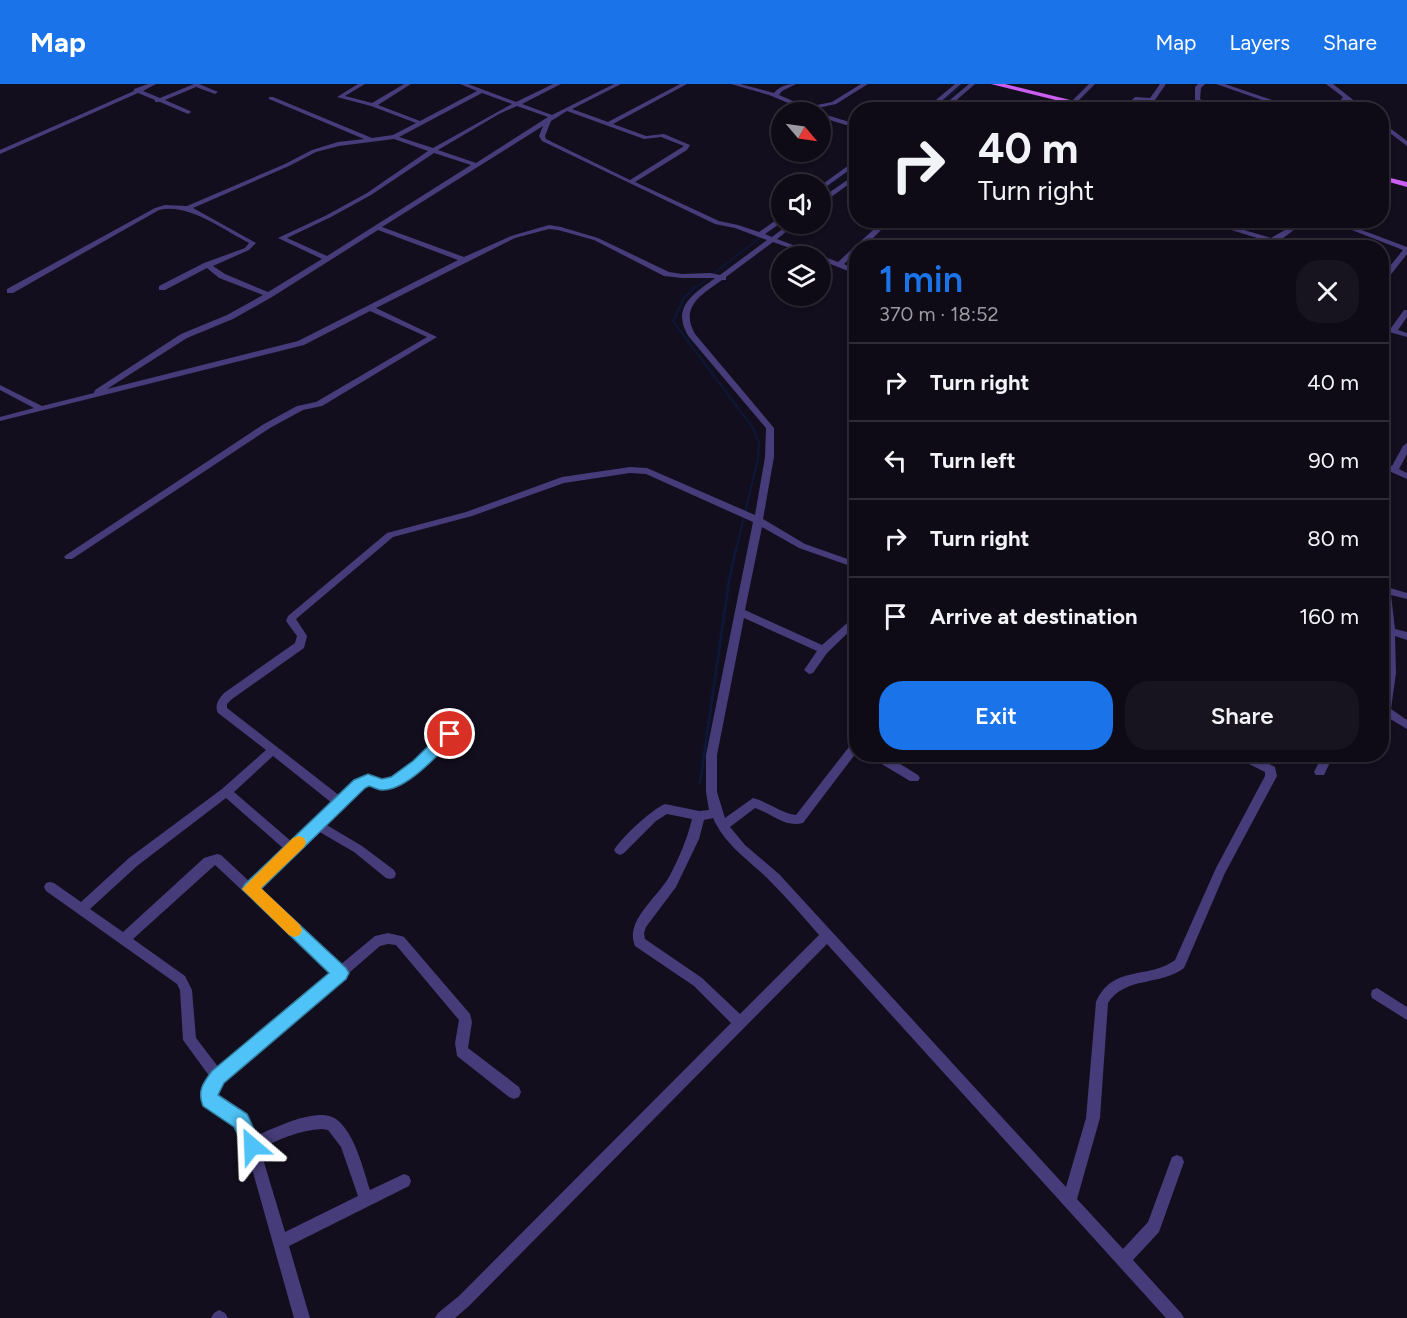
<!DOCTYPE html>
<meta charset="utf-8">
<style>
:root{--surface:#0e0a16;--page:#17131f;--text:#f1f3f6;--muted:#9b9aa1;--line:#2e2b35;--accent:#1a73e8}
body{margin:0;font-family:Figtree,sans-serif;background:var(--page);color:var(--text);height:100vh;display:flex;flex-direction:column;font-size:22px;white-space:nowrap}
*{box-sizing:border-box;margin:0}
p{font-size:20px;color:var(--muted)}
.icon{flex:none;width:33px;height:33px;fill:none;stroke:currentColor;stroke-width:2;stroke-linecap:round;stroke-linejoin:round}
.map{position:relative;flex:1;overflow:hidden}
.sheet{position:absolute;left:849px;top:156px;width:540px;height:522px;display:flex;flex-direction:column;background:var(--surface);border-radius:24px;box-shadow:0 2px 4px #0004,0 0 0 2px var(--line)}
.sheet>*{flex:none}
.hud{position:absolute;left:849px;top:18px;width:540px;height:126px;border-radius:24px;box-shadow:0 2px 4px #0004,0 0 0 2px var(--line);background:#0e0a16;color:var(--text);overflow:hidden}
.needle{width:39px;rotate:119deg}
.tools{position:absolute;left:771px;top:18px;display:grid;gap:12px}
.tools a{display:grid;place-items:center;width:60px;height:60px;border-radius:50%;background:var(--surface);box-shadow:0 2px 4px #0004,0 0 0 2px var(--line);font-size:30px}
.pin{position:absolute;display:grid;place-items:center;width:51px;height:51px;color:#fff;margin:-26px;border:3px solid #fff;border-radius:50%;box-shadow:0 2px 6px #0007}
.me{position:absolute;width:66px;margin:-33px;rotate:334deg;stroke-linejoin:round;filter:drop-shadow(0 0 4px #0008)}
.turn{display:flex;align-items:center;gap:21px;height:126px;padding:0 30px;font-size:27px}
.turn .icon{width:78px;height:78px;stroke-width:2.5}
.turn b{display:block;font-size:42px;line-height:51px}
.round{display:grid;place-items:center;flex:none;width:63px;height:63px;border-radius:24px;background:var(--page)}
.headline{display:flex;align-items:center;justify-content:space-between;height:102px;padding:0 30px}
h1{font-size:36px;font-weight:600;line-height:45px;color:var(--accent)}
.button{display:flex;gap:12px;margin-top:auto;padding:12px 30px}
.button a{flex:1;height:69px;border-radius:24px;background:var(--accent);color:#fff;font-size:24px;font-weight:600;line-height:69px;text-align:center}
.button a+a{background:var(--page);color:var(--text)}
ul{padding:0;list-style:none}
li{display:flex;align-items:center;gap:18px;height:78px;padding:0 30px;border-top:2px solid var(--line)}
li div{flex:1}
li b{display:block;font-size:22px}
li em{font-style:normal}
header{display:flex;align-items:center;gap:36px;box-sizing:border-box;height:84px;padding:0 30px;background:var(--accent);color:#fff}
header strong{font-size:28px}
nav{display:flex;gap:33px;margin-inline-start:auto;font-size:21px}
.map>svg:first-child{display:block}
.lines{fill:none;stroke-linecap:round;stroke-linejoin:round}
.stream-far2{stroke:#0d1738;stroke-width:1.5}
.stream-far1{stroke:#0d1738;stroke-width:2}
.stream{stroke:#0d1738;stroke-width:3}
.minor{fill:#463c79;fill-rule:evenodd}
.major{fill:#cc5ef2;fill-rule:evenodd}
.route{fill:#4fc3f7;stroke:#337fa1;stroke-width:1.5}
.slow{fill:#f59e0b}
</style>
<header>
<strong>Map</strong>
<nav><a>Map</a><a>Layers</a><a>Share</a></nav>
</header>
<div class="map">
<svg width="1407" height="1234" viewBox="0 0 1407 1234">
<rect width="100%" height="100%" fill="#120e1e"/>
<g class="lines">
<g class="stream-far2">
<path d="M932,26L963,0"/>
<path d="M820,108L856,81"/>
<path d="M694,205L775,142"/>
</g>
<path class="stream-far1" d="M695,203L684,214L673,237L753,344L759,359L758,374L736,467"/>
<path class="stream" d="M700,699L729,497L736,465"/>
<g class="minor">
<path d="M148,0H156L143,7L160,14L194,0H199L218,8L215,10L196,3L165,16L190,27L191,28L188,30L160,18H155V16L138,9L0,70V66L134,7V5Z"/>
<path d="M358,0H365L345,12L372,19L404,0H411L378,21L420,37L477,7L460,0H468L516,18L553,0H561L522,20L552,31L614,0H621L572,25L608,38L680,0H687L613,40L646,52L664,50L690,61L687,66L635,98L719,137L738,141L759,148L782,132V138L765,150L772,153L789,140H796L777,155L838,178L884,136H891L863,164H856V168L844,180L856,186V190L820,176V172H813L773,158L726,193V196H722C703,210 679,222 695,250L774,344V373L763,435L805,460L856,478V484L799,464L762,443L745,526L822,561L853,534L856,533V541L827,569L813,589L809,590L804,586L817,567L744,534L717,671V708L725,734L753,714C768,718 781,729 796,731L852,659L856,658V669L803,739C785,744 771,729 755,724L730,743L745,761L779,790L1066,1103L1086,1034L1096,918C1113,880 1148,896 1175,876L1216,784L1265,692V688L1235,673L1234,670H1251L1275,683L1277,692L1225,789L1184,884C1161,902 1125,892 1108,919L1100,1034L1077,1115L1123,1165L1148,1138L1172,1073L1177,1071L1182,1073L1184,1078L1159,1148L1133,1176L1181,1229L1184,1234H1166L827,860L469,1222L455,1234H435L438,1229L459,1212L731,939L694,902L635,862C624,837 658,813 669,793C679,774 687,756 692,735L667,730L656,737L624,769L620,771L616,769L614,766C622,753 651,726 665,720L699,727L709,726L706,708V671L753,438L646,390L630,389L564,399L472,432L393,453L296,535L307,552L304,564L232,615L227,620V624L340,712C348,704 358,690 370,692C377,693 382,698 389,696C406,690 432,660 446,647H454L455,650L454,653C436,670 415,696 390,704C380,707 373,699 363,703L325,740L362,762L394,786L396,790L394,794L390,795L386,794L354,768L318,747L258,805L340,881L375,852L388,849L401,852L404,853L470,930L472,938L468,964L519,1003L521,1008L519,1013L514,1015L509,1013L457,972L455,959L459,936L396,861L388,860L380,862L223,998L216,1007V1013L246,1031L256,1052C274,1044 318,1022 336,1035C355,1049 363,1085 370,1106L404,1090L409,1092L411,1097L409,1102L289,1162L310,1234H294L243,1053L236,1041L204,1021C200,1010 203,1002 210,993L183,956L180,906L177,900L46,807L44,803L46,799L50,798L54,799L81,818L129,774L222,705L266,666L218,629C214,621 219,615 224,609L295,559L297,552L286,537L288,532L387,449L466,428L562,393L630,383L647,384L755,431L765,373L766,344L689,253C670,223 694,210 715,194H682L664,192L594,156L558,146L549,145L515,154L376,224L437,253L322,322L303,326L270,344L72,475H66L64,473L66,471L264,340L297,322L316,318L427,253L370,227L304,261L0,337V333L34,324L0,306V301L42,322L94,309L95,306L181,250L227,231L263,211L219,194L207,184L165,206H159V202L204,179L245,164L249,159C223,146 189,119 159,126L13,209H7V205L155,124L165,121L187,122L285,80L312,66L338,58L364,55L269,15V13H273L372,54L393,51L416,39L371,22L337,13ZM482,9L512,20L433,64L399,53ZM517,22L548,33L476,79L438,66L499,30ZM567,27L644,55L661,53L684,62L630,96L546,55L545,52L551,37ZM543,42L539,52L542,57L715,140L735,144L767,156L720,191L710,189L682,190L669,188L598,154L561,143L549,141L511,152L464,173L382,143ZM394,55L428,67L367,109L327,131L278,154L322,175L268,208L225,190L213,182L249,166L256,159L193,124L289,82L316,68L339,62ZM434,69L471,81L327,172L287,154L331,133L371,111ZM378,146L458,176L298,257L107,305L187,254L233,235L272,213ZM273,672L332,719L292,758L234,708ZM226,714L284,765L250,798L221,771L217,770L204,774L123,848L90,825L137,782ZM713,734C726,763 751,777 772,799C789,816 804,834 819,851L740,930L702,894L645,855L644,849L646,843L676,803L699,755L704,736ZM215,781L331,889L219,984L196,954L192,906L185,892L133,855ZM322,1045L328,1046L341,1063L358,1112L285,1148L260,1065C280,1055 299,1046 322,1045Z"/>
<path d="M731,0H740L774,9C780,2 787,0 796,0L782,7L779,11L807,23L832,18L861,0H868L836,20L813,25L817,28H810L769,11Z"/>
<path d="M955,0H961L931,26H924Z"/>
<path d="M969,0H975L945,26H938Z"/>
<path d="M1089,0H1095L1077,18H1073V16Z"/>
<path d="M1160,0H1166L1148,26H1142L1148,17L1138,16L1128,26H1121L1135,13L1150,14Z"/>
<path d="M1198,0H1205L1201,4L1200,15L1210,21L1229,26L1208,24L1195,17V3Z"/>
<path d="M1216,0H1225L1301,26H1291Z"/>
<path d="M1326,0H1333L1366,26H1359L1347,16L1339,26H1333L1343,13Z"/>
<path d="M820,29L856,40V44L820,33Z"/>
<path d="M1382,38L1407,57V62L1382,43Z"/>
<path d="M856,76V81L820,107V102Z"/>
<path d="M856,90V95L820,121V115Z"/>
<path d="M928,136H941L938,138Z"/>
<path d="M1199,136H1211L1271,154L1290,143L1296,136H1303C1295,147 1272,164 1260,164L1267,157Z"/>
<path d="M1339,139H1343L1407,163V170L1385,198H1382V192L1403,166L1339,141Z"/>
<path d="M1404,226H1407V233L1398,246L1407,249V253L1382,246V242L1391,244Z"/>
<path d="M1407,359V370L1399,385L1407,389V395L1382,384V378L1392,382L1403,362Z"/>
<path d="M1382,471L1387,474L1390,504L1407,509V515L1391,511L1395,545L1407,548V556L1395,552L1396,589L1391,625L1407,636V645L1382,630L1386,570L1382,509Z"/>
<path d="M869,670H884L918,691L920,694L918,697H910L870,673Z"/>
<path d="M1323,670H1334L1324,691H1316L1314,688Z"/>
<path d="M1377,904L1407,923V936L1372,914L1371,910L1372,906Z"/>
<path d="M219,1226L225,1229L228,1234H211L214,1229Z"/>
</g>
<g class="major">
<path d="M991,0H1005L1111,26H1096Z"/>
<path d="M1382,92L1407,98V103L1382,96Z"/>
</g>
</g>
<path class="route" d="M450,644L457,650L455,654C439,669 407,707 382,706C378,706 373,703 369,702L365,704L261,805L346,884L349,889L346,895L224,999L218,1011L247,1030L262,1062L259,1068L252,1071L246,1068L234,1043L203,1022C197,1007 203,999 212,987L329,889L242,805L245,800L354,696L368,690L382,695L391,693L413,677L445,646Z"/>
<path class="slow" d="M299,752L304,754L306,758L304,763L261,804L300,841L302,846L300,851L294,853L289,851L242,805L293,754Z"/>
</svg>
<div class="tools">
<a><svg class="needle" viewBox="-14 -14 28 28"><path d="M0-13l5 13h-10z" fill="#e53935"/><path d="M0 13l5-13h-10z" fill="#9b9aa1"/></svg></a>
<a><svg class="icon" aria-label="sound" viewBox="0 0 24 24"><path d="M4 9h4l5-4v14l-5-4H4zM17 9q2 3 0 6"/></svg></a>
<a><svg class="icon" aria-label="layers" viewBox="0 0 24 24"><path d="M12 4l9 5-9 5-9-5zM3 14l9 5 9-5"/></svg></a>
</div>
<div class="pin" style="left:450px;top:650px;background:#d93025"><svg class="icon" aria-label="arrive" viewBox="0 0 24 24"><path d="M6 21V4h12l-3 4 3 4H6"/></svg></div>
<svg class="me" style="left:252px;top:1062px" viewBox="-20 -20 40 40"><path d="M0-17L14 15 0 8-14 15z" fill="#4fc3f7" stroke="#fff" stroke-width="4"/></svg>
<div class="hud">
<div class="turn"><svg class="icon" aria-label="right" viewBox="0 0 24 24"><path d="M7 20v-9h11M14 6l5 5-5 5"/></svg><div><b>40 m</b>Turn right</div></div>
</div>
<section class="sheet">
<div class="headline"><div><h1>1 min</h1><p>370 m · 18:52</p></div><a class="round"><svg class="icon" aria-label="close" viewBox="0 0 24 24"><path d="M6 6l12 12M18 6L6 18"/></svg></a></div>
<ul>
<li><svg class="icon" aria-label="right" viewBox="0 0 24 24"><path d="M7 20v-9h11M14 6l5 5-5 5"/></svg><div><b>Turn right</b></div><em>40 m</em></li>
<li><svg class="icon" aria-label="left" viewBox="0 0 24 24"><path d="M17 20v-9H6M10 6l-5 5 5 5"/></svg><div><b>Turn left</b></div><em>90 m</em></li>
<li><svg class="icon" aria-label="right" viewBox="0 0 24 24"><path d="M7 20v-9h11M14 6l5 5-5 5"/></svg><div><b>Turn right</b></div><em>80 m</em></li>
<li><svg class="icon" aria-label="arrive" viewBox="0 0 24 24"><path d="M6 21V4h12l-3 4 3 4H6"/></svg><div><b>Arrive at destination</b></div><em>160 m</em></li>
</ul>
<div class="button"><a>Exit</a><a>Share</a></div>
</section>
</div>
